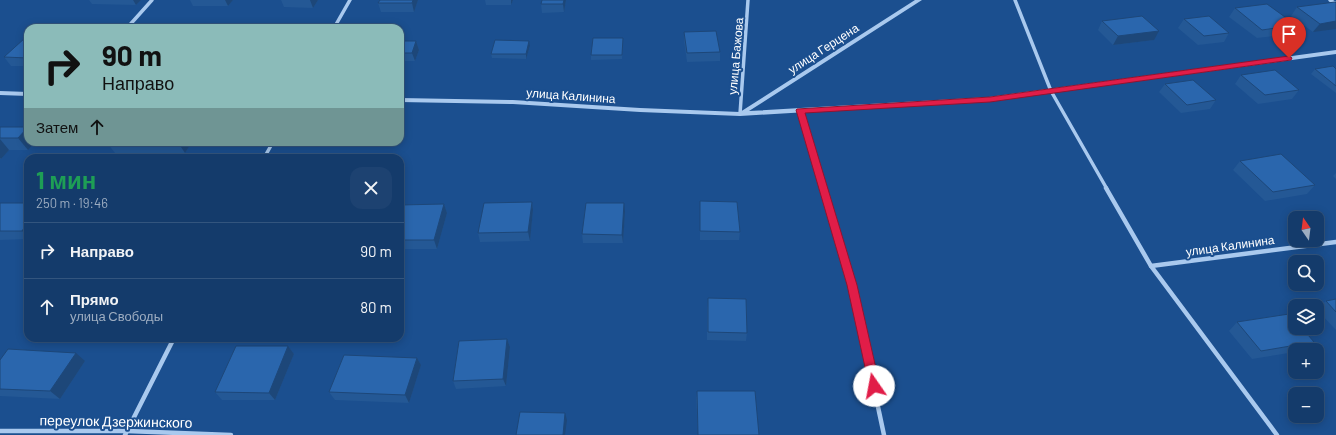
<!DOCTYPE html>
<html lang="ru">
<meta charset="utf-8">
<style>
:root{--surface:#143b6b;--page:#1d4271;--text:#f1f3f6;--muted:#9dadc1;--line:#33557e}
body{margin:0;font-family:Barlow,sans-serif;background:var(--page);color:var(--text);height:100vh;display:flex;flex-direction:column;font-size:15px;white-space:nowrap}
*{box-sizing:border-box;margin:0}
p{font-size:13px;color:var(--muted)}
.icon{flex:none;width:22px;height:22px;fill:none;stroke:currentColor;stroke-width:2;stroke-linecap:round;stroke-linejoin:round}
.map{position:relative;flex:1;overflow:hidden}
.drawer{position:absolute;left:24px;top:154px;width:380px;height:188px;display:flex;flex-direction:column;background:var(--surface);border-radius:12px;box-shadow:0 2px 10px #0003,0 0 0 1px var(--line)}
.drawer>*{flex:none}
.banner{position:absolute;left:24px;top:24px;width:380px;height:122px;border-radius:12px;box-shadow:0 2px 10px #0003,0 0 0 1px var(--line);background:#8bbbb9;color:#111;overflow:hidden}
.needle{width:26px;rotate:346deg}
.fabs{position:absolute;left:1288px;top:211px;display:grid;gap:8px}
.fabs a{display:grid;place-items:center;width:36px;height:36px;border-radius:8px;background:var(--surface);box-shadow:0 2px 10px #0003,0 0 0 1px var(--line);font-size:20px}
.pin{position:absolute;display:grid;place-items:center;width:34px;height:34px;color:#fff;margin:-41px -17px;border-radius:50% 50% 50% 0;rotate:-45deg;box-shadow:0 0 4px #0007}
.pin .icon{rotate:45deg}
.me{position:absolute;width:44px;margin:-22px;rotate:348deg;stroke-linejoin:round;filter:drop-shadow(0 0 3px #0008)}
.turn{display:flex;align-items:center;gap:14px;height:84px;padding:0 12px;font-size:18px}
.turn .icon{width:52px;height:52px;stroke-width:2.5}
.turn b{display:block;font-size:28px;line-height:34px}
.then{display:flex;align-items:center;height:38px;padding:0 12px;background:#0003;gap:8px;font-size:15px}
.round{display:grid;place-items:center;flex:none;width:42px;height:42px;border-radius:12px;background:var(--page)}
.overview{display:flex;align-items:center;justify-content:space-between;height:68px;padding:0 12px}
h1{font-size:24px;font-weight:700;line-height:30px;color:#1e9e55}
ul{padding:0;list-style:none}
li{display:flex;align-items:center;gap:12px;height:56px;padding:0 12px;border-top:1px solid var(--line)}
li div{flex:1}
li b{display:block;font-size:15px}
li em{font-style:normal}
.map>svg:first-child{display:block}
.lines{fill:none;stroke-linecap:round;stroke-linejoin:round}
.minor-far1{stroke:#a9c9ee;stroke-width:3.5}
.minor{stroke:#a9c9ee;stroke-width:4.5}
.tertiary{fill:#a9c9ee;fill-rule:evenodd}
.wall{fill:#245895}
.shaded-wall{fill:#1d4779}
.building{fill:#2a66ad;stroke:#1d4779}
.route{fill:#e11d48;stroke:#92132f}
.labels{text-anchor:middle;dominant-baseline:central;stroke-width:4;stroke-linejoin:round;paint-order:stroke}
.street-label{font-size:12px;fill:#fff;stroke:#1b4f8f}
.near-street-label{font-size:14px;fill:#fff;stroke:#1b4f8f}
</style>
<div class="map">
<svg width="1336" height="435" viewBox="0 0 1336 435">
<rect width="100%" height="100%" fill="#1b4f8f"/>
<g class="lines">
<g class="minor-far1">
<path d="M1015,0L1051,91L1107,189"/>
<path d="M1330,0L1336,4"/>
<path d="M127,28L152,0"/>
<path d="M334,28L350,0"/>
<path d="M800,110L823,189"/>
<path d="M740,114L748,0"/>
<path d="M264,158L273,142"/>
</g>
<g class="minor">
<path d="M823,188L852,285L884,435"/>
<path d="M1106,188L1151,266L1277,435"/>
<path d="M1151,266L1336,242"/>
<path d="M0,431H127L231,435"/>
<path d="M125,435L174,338"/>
</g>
<g class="tertiary">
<path d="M915,0H922L749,111L989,97L1336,50V54L989,101L740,116L640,112L513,104L400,102V98L513,100L640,108L740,112Z"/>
<path d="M0,91L28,92V96L0,95Z"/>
</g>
</g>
<g class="wall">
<path d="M89,0H141L136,5L92,4Z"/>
<path d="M190,0H233L228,6H193Z"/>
<path d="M281,0H318L313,8L284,7Z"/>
<path d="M418,0L414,12H381L378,3Z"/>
<path d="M485,0H513L511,5H486Z"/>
<path d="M542,0H566L564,12L542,13L541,4Z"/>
<path d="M1336,3L1313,32L1291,16L1297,7Z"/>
<path d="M1235,8L1296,25L1290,34L1257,38L1229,17Z"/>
<path d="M1184,19L1229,33L1224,42L1198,45L1178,28Z"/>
<path d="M1102,21L1154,40L1113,45L1098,30Z"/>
<path d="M401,26L404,35L401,41H416L419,50L415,61H400V28Z"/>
<path d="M684,32L720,52V61L687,62L684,40Z"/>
<path d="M28,38V66H11L4,57Z"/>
<path d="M623,38L622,59L591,60V55Z"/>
<path d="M530,46L526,59L492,58L491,54Z"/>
<path d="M1315,69H1336V93L1311,74Z"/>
<path d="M1241,75L1299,90L1292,99L1258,104L1235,84Z"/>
<path d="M1165,84L1216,100L1210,109L1181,113L1159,92Z"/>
<path d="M0,127H28V150H9L1,159H0Z"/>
<path d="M192,142L185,153H115L108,144Z"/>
<path d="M1240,161L1315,185L1307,194L1265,201L1233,170Z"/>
<path d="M1336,173V179L1333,176Z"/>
<path d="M700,201L740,232L739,240H700Z"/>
<path d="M532,202L533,210L530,241L480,242L478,233Z"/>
<path d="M0,203H28V239L0,240Z"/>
<path d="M444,204L447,213L437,249H400V205Z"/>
<path d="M625,212L623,243H583L582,234Z"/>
<path d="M708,298L747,333L746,341L707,340V307Z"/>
<path d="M1336,299V330L1317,310V309L1326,301Z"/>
<path d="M1237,322L1314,342L1305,350H1295V352L1252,359L1229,331Z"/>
<path d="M507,339L510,347L506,386L456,389L453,381Z"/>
<path d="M288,346L294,354L275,400H222L215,392Z"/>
<path d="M417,358L421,365L409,403L335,400L329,392Z"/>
<path d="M0,360L85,361L60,399L0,396Z"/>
<path d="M697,391L759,435H698L696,399Z"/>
</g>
<g class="shaded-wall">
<path d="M133,0H141L136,5Z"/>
<path d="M225,0H233L228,6Z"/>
<path d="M310,0H318L313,8Z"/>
<path d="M413,0H418L414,12L412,3Z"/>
<path d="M511,0H513L511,5Z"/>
<path d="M564,0H566L564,12L563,4Z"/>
<path d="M1336,21V29L1313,32L1320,24Z"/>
<path d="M401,26L404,35L400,44V29Z"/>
<path d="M1159,31L1154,40L1113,45L1118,36Z"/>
<path d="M416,41L419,50L415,61L412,53Z"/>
<path d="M529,41L530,46L526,59V54Z"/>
<path d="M28,127V142H35L28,150L18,138Z"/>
<path d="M0,139L9,150L1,159L0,158Z"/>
<path d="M180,142H192L185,153L179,144Z"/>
<path d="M532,202L533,210L530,241L528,232Z"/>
<path d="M624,203L625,212L623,243L622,235Z"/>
<path d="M444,204L447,213L437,249L434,240Z"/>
<path d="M28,222V237L22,231Z"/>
<path d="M507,339L510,347L506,386L503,379Z"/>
<path d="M288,346L294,354L275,400L269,393Z"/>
<path d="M76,353L85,361L60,399L50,391Z"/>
<path d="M417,358L421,365L409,403L405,395Z"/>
<path d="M565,413L567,420L565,435H563Z"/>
</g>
<g class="building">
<path d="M380,0H413L412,3H378Z"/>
<path d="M542,0H564L563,4H541Z"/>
<path d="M1335,2L1336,3V21L1320,24L1297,7Z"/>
<path d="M1267,4L1296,25L1262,30L1235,8Z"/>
<path d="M1142,16L1159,31L1118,36L1102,21Z"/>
<path d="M1209,16L1229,33L1204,36L1184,19Z"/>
<path d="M401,26L400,29V28H365L366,27Z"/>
<path d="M716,31L720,52L687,53L684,32Z"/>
<path d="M25,38H28V58L4,57Z"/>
<path d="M593,38H623L622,55H591Z"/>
<path d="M495,40L529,41L526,54H491Z"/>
<path d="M400,41H416L412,53H400Z"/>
<path d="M1333,66L1336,69V86L1315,69Z"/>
<path d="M1275,70L1299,90L1265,95L1241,75Z"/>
<path d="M1193,80L1216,100L1187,105L1165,84Z"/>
<path d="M0,127H28L18,138H0Z"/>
<path d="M110,142H180L179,144H108Z"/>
<path d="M1281,154L1315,185L1273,192L1240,161Z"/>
<path d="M700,201L737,202L740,232L700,231Z"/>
<path d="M532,202L528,232L478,233L484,203Z"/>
<path d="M0,203H28V222L22,231H0Z"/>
<path d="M586,203H624L622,235L582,234Z"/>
<path d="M444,204L434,240H400V205Z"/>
<path d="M708,298L746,299L747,333L708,332Z"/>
<path d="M1336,299V312L1326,301Z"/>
<path d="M1289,314L1295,320V328H1302L1314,342L1261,351L1237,322Z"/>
<path d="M507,339L503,379L453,381L459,341Z"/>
<path d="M236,346H288L269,393L215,392Z"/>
<path d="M8,349L76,353L50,391L0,389V360Z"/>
<path d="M344,355L417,358L405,395L329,392Z"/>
<path d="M697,391H755L759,435H698Z"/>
<path d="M520,412L565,413L563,435H516Z"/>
</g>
<path class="route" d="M1289,56L1292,58L1291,60L990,102L805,113L857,285L880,386L878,390L874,391L870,390L847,285L796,110L797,109L990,97Z"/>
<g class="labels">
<g class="street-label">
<text transform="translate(823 48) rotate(-33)">улица Герцена</text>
<text transform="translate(735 56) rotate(-85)">улица Бажова</text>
<text transform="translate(571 95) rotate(4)">улица Калинина</text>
<text transform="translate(1230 245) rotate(-8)">улица Калинина</text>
</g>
<g class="near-street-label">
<text transform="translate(116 421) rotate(1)">переулок Дзержинского</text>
</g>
</g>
</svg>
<div class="fabs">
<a><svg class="needle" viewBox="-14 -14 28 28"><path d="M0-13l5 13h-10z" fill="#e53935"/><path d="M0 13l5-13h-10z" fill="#9dadc1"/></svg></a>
<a><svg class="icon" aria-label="search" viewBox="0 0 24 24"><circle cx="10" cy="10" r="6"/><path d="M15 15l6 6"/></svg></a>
<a><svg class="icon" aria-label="layers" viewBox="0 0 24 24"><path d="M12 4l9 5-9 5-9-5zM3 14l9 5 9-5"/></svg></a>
<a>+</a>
<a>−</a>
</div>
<div class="pin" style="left:1289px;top:58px;background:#d93025"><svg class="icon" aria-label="arrive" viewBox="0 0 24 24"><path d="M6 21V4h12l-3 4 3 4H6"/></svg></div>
<svg class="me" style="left:874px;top:386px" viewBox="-20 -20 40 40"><circle r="19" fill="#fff"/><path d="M0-13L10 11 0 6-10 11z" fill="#e11d48"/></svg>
<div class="banner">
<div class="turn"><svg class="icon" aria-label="right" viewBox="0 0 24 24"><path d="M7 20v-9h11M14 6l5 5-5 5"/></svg><div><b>90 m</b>Направо</div></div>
<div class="then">Затем<svg class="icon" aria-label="ahead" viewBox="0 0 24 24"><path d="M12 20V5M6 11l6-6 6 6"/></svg></div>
</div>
<section class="drawer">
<div class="overview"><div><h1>1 мин</h1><p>250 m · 19:46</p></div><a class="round"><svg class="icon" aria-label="close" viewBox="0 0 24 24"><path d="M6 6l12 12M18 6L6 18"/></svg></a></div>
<ul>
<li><svg class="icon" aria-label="right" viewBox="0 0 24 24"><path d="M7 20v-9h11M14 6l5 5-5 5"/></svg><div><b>Направо</b></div><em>90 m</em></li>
<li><svg class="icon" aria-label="ahead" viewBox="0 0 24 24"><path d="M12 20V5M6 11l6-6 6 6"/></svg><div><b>Прямо</b><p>улица Свободы</p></div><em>80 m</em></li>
</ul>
</section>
</div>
